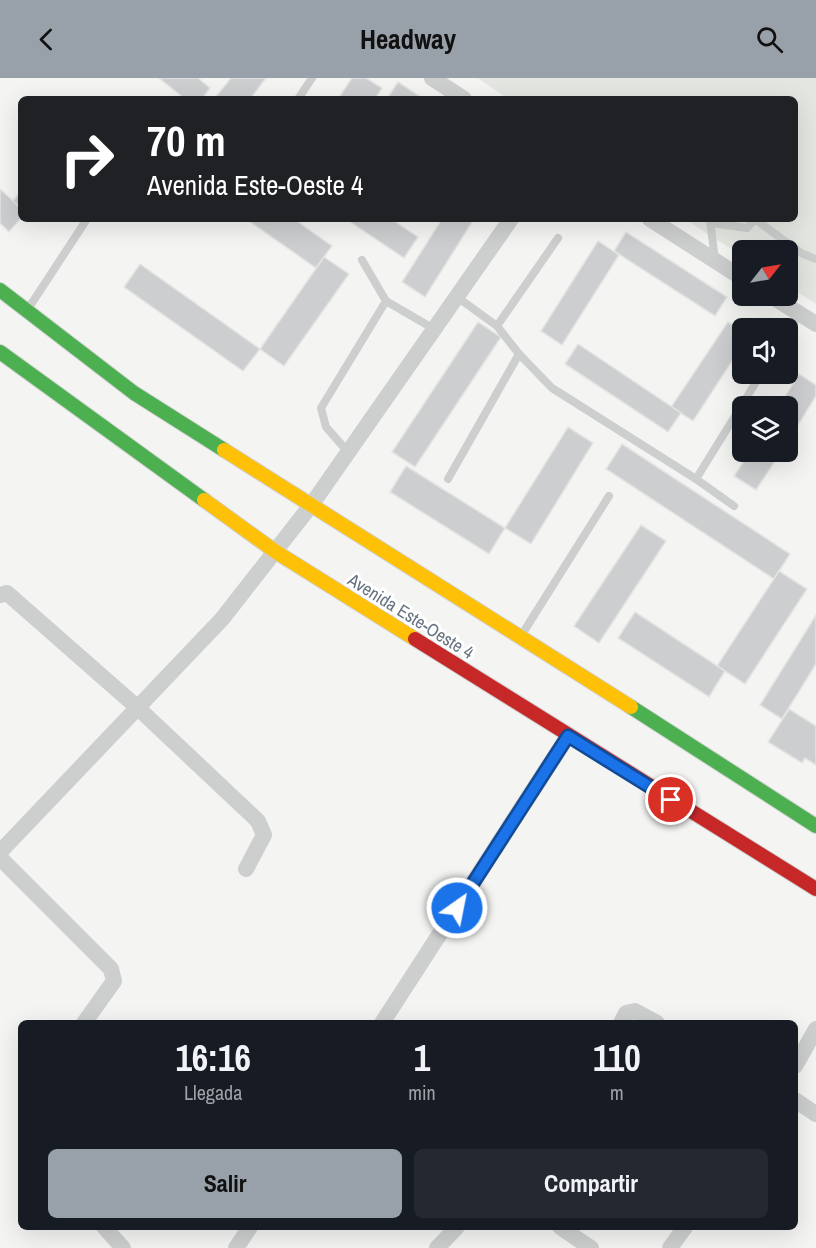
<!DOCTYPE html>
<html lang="es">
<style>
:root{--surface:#171b24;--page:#242831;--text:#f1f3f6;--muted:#9ea1a6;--accent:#98a0a9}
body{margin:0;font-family:"Archivo Narrow",sans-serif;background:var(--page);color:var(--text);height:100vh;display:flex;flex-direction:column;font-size:22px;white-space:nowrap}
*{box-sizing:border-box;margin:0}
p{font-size:20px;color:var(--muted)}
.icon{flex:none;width:33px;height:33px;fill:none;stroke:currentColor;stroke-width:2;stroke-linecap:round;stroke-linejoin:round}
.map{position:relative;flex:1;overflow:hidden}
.details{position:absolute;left:18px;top:942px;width:780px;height:210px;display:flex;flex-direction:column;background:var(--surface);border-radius:9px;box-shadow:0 6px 24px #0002}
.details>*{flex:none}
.guide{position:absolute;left:18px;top:18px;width:780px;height:126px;border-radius:9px;box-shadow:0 6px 24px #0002;background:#202124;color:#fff;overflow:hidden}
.needle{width:39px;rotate:59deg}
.tools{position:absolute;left:732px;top:162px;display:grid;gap:12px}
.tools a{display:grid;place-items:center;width:66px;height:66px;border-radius:9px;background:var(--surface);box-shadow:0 6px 24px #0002;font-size:30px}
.pin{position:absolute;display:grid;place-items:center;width:51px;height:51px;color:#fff;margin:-26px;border:3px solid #fff;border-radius:50%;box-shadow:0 2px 6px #0007}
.me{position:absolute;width:66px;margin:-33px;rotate:33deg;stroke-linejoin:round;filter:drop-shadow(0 0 4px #0008)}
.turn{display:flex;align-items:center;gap:21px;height:126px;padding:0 30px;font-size:27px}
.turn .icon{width:78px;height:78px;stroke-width:2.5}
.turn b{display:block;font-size:42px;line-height:51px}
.eta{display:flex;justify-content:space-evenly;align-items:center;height:102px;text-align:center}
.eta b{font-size:36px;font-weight:700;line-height:42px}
.button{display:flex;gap:12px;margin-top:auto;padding:12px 30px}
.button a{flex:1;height:69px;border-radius:9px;background:var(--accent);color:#111;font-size:24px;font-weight:700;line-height:69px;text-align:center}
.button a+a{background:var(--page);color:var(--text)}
header{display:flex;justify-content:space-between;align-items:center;height:78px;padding:0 30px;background:var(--accent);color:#111;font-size:27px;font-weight:700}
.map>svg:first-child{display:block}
.green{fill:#e4e7e1}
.building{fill:#cdcecf;stroke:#e4e4e3;stroke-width:1.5}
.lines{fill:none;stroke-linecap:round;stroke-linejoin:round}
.fast-casing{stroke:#d0d1d1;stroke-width:16}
.slow-casing{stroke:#d0d1d1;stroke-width:16}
.jam-casing{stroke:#d0d1d1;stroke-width:16}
.lane{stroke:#cdcece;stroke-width:8}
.street{stroke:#cdcece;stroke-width:16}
.fast{stroke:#4caf50;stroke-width:14}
.slow{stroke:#ffc107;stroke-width:14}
.jam{stroke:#c62828;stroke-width:14}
.route-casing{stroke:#114b97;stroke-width:15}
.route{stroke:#1a73e8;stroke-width:10}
.labels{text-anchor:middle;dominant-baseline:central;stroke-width:6;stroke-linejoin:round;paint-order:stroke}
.street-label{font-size:18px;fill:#677381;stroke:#fff}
</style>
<header><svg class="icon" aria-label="back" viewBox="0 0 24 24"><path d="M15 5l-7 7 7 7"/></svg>Headway<svg class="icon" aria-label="search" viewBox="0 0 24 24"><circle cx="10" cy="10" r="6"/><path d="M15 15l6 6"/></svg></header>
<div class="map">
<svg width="816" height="1170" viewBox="0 0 816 1170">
<rect width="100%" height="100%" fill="#f4f4f3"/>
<path class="green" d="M478,0H816V226L788,208V172H742V178L685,141H795V21H508Z"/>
<g class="building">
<path d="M159,0H198L210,10L202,21H185Z"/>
<path d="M231,0H266L250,21H214Z"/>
<path d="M352,0H366L382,10L375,21H338Z"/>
<path d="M398,4L424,21H387Z"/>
<path d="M0,111L21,130V140L9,154L0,145Z"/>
<path d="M21,113V130L13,123Z"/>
<path d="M246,141H294L332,168L316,190Z"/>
<path d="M346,141H391L418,159L404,180Z"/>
<path d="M442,141H474L425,219L402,204Z"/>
<path d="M626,154L727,219L715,238L614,173Z"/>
<path d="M598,163L619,177L562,267L541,253Z"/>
<path d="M324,179L349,196L284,288L260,271Z"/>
<path d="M140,186L260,271L243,293L124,209Z"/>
<path d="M478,244L501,259L415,389L392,374Z"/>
<path d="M728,244L742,254V268L693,343L671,329Z"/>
<path d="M578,266L681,335L668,354L565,286Z"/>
<path d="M799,296L816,307V318L788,363V328H779Z"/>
<path d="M568,349L593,365L531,466L505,450Z"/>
<path d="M622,366L790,476L774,501L606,391Z"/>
<path d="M750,374H781L756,412L734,398Z"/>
<path d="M406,388L505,450L489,476L390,414Z"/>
<path d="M641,447L666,463L599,565L574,548Z"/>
<path d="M779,493L807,511L745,606L717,588Z"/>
<path d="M635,534L725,593L709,619L618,560Z"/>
<path d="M816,537V586L782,641L760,627Z"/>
<path d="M789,631L816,648V687L805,680L802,685L768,664Z"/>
</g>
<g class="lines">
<defs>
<g id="fast">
<path d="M0,212L134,315L224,372"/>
<path d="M0,274L204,422"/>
<path d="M631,629L816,748"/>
</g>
<g id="slow">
<path d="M224,372L631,629"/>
<path d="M204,422L276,474L415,561"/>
</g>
<path id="jam" d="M415,561L816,811"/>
</defs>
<use href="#fast" class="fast-casing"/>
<use href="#slow" class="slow-casing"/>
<use href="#jam" class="jam-casing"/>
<g class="lane">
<path d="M298,21L312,0"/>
<path d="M755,141L801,175L816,181"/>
<path d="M710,142L715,182"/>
<path d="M712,145L747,150L755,141"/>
<path d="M362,182L386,223L434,251"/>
<path d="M457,219L497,248L558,160"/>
<path d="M28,231L87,141"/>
<path d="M497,248L519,276L552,310L696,401L734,428"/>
<path d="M788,253L799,235"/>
<path d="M348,374L326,349L321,330L386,223"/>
<path d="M448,401L519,276"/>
<path d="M696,401L761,296"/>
<path d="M521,558L609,418"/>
</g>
<g class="street">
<path d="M432,0L464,21"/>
<path d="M650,141L742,200"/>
<path d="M771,218L816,246"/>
<path d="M0,517L7,515L138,630L258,743L264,757L246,791"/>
<path d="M0,774L222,541L312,426L511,141"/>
<path d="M0,780L111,891L114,903L84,945"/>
<path d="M382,945L568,658"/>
<path d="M621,945L626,935L635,933L657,945"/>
<path d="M795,988L816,951"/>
<path d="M795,1022L816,1036"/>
<path d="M104,1149L123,1170"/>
<path d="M560,1149L591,1170"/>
<path d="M236,1170L250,1149"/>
<path d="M437,1170L457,1149"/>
<path d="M670,1170L685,1149"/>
</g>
<use href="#fast" class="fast"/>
<use href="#slow" class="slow"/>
<use href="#jam" class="jam"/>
</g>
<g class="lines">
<defs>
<path id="route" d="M457,830L568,658L671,722"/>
</defs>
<use href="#route" class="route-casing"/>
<use href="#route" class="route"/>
</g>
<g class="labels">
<g class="street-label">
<text transform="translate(411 538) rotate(32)">Avenida Este-Oeste 4</text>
</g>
</g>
</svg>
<div class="tools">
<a><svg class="needle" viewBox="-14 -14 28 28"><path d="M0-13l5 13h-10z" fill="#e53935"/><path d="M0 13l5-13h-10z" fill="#9ea1a6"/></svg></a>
<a><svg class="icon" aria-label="sound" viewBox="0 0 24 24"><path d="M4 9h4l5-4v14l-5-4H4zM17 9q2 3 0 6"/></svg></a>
<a><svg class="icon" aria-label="layers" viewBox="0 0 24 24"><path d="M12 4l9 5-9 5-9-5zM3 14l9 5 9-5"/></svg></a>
</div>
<div class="pin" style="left:671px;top:722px;background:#d93025"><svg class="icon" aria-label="arrive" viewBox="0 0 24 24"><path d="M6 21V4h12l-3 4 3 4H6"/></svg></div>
<svg class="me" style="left:457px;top:830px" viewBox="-20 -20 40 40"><circle r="17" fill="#1a73e8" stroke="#fff" stroke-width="3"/><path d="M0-11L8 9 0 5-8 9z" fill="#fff"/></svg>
<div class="guide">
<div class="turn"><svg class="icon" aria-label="right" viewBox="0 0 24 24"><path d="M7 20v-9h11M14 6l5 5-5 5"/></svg><div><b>70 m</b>Avenida Este-Oeste 4</div></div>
</div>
<section class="details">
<div class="eta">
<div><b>16:16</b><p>Llegada</p></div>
<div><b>1</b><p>min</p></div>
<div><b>110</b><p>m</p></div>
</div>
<div class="button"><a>Salir</a><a>Compartir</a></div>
</section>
</div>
